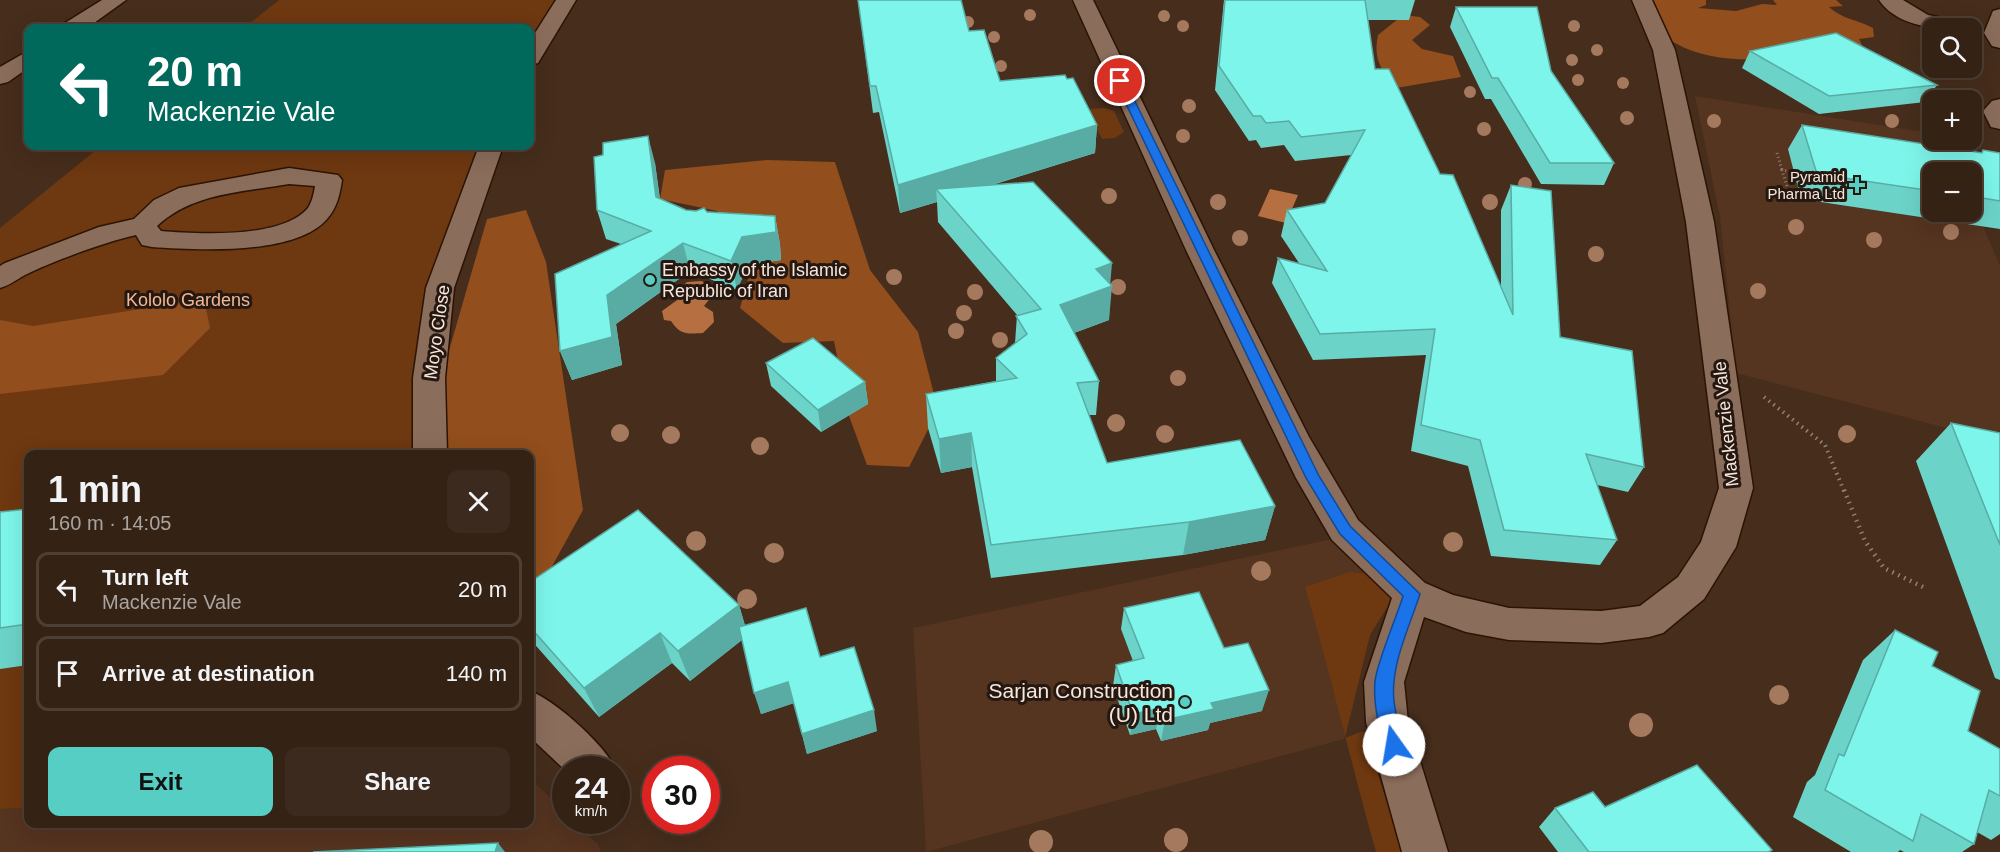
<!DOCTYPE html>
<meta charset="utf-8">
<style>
:root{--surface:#342215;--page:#3c2a1e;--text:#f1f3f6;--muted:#a9a4a0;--line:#4e3f34;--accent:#56cec3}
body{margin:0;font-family:Helvetica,sans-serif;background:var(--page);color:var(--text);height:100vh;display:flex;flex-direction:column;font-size:22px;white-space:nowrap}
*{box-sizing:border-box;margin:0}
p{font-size:20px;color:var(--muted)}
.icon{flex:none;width:33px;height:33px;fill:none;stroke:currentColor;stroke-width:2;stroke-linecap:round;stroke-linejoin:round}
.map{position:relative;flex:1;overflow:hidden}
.drawer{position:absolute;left:24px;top:450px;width:510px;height:378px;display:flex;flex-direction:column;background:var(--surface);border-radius:12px;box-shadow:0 6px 24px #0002,0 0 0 2px var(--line)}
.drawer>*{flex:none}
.guide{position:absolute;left:24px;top:24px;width:510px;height:126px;border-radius:12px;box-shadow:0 6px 24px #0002,0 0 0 2px var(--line);background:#00695c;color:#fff;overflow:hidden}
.fabs{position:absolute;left:1922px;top:18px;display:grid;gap:12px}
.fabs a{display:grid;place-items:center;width:60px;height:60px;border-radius:12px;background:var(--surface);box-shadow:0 6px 24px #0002,0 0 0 2px var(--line);font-size:30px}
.speed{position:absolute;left:552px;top:756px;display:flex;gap:12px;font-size:30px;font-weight:700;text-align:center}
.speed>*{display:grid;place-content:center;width:78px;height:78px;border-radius:50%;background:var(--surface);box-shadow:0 6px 24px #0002,0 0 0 2px var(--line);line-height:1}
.speed small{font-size:15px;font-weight:400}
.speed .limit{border:9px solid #d22;background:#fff;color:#111}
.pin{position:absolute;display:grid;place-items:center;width:51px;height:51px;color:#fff;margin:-26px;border:3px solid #fff;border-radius:50%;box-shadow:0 2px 6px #0007}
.me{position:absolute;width:66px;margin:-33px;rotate:347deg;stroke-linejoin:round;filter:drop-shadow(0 0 4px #0008)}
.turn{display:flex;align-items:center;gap:21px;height:126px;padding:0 24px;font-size:27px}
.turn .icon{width:78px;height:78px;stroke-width:2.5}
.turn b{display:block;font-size:42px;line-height:51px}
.round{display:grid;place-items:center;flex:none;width:63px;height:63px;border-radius:12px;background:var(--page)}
.headline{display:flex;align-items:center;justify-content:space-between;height:102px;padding:0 24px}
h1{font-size:36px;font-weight:700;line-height:45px}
.button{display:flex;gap:12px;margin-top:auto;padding:12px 24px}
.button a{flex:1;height:69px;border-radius:12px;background:var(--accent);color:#111;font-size:24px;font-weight:700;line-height:69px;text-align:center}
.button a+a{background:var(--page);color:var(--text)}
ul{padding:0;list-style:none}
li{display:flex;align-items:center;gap:18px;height:75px;margin:0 12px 9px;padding:0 12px;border:3px solid var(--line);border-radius:12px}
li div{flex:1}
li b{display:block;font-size:22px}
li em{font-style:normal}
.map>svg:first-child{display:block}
.built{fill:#553420}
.green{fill:#6e3810}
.forest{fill:#924e1c}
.water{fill:#b66f40}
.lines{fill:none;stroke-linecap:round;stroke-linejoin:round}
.minor-casing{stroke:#2c1405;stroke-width:3}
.path-far2{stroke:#968173;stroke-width:3;stroke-dasharray:1 3;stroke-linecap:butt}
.path-far1{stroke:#968173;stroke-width:4;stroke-dasharray:1.5 4.5;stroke-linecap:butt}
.path{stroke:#968173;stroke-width:4.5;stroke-dasharray:1.5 5;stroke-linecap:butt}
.minor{fill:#8b6d5b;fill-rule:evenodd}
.tree{fill:#a5795e}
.wall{fill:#6cd3c9;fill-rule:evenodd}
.shaded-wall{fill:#58aca4}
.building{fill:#7ef5ea;stroke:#58aca4;stroke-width:1.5}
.route{fill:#1a73e8;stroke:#114b97;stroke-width:1.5}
.poi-dot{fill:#56cec3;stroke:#241811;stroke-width:2}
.labels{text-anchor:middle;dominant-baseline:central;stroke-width:6;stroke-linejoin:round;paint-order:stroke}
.far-poi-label{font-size:15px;fill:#f7e6dc;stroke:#241811;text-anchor:end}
.poi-label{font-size:18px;fill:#f7e6dc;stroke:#241811;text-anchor:start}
.park-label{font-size:18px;fill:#f3b894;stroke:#241811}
.street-label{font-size:18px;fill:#f7e6dc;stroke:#241811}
.near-poi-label{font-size:21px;fill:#f7e6dc;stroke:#241811;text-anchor:end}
</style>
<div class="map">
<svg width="2000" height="852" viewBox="0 0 2000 852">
<rect width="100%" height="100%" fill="#462d1c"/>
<g class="built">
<path d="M1695,96L1930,133L1954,172H1932V212H1971L1983,226L2000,266V442L1736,373L1720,217Z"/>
<path d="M1337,538L1394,596L1370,635L1344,739L926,852L913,628Z"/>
<path d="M530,778L565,812L566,820L574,821L598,845L601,852H0V809L28,808V824H530Z"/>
</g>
<g class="green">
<path d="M279,0H557L530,38V28H244Z"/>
<path d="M1104,108L1114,111L1124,132L1115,138L1102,139L1087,109Z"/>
<path d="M101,146H487L447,252L412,411L417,454H28V808L0,809V228Z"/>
<path d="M1349,572L1381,575L1394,596L1370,635L1345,738L1363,731L1404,852H1376C1351,764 1331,675 1305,587Z"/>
</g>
<g class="forest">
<path d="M1649,0H1706V5L1698,8L1736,11L1762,4L1777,5L1773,0H1836L1843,6L1829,7C1844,20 1856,19 1873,28L1874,37L1859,39L1863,47C1806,54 1727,73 1675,43C1664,37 1653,25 1643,17Z"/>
<path d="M1403,15L1420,17L1430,25L1412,40L1422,49L1453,56L1461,77L1396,88C1381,70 1373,59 1378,35Z"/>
<path d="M767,160L835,162L870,270L918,332L938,410L909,467L867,465L849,416L834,341L783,343L740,308L756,251L717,211L660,199L665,170Z"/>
<path d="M526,210L546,262L583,510L544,581L530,579V454H449L437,392L487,219Z"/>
<path d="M204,299L210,328L163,375L0,394V320L33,326Z"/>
</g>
<g class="water">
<path d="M1270,189L1298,195L1286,223L1258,216Z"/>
<path d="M701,281L712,285L715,292L704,306L713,312L714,322L703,333C687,334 680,335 671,321L664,320L662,311L680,298L677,291L687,282Z"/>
</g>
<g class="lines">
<defs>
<g id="minor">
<path d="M102,0H126L87,28H63L65,23Z"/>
<path d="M556,0H576L538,63L530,65V41Z"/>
<path d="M1073,0H1093L1214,250L1309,437L1358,520L1425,583L1453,595L1509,608L1601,611L1640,606L1678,577L1701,542L1719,488L1686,222L1653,50L1632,0H1652L1675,50L1714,222L1753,488L1736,547L1704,599L1663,633L1649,637L1601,643L1509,640L1466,632L1424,617L1404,682L1408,722L1448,852H1402L1366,722L1364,682L1392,598L1332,540L1296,478L1186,250Z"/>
<path d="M1879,0H1903L1928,15L1967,23L1970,28C1940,31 1897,27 1879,0Z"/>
<path d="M2000,9V48L1992,46L1984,33L1993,11Z"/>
<path d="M28,51V68L8,82L0,84V67Z"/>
<path d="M2000,99V129L1991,127L1983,111L1992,101Z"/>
<path d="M479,146H503L454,288L445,378L447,454H413V378L426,288Z"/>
<path d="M289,168L338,175L342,180C340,194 337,208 327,219C295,256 197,250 152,247L142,245L136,235C105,242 53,261 25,275C16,280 10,285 0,288V266L5,263L99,227L134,219L154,200L179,188ZM289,184L315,186C314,193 312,202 308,208C282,239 197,234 161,231L157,226C192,193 243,192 289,184Z"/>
<path d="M530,691C556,701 605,745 616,770L566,771L530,737Z"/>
</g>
</defs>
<use href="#minor" class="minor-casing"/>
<g class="path-far2">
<path d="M1777,153L1782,170"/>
<path d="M1787,186L1782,170L1794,172"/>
</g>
<path class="path-far1" d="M1764,397L1825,445L1844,491"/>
<path class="path" d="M1844,490L1865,541L1884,568L1923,587"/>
<use href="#minor" class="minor"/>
</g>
<g class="tree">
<circle cx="1030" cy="15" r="6"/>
<circle cx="1164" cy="16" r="6"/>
<circle cx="968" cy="22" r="6"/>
<circle cx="1183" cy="26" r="6"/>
<circle cx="1574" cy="26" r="6"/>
<circle cx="994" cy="37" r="6"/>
<circle cx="1597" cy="50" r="6"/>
<circle cx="1572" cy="60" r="6"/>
<circle cx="1001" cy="66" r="6"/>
<circle cx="1578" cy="80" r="6"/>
<circle cx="1623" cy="83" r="6"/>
<circle cx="1470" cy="92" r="6"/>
<circle cx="1189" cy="106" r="7"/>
<circle cx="1627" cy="118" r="7"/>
<circle cx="1714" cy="121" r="7"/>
<circle cx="1892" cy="121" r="7"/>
<circle cx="1484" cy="129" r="7"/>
<circle cx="1183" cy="136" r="7"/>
<circle cx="1525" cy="184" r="7"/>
<circle cx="1109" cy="196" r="8"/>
<circle cx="1218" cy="202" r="8"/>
<circle cx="1490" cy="202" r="8"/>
<circle cx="1796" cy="227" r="8"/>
<circle cx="1951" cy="232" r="8"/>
<circle cx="1240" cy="238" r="8"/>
<circle cx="1874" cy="240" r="8"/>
<circle cx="1596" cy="254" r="8"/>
<circle cx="894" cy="277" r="8"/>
<circle cx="1118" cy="287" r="8"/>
<circle cx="1758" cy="291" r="8"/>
<circle cx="975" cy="292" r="8"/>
<circle cx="964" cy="313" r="8"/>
<circle cx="956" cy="331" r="8"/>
<circle cx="1000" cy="340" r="8"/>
<circle cx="1178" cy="378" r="8"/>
<circle cx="1116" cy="423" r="9"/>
<circle cx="620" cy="433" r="9"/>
<circle cx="1165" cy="434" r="9"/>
<circle cx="1847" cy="434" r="9"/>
<circle cx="671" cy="435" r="9"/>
<circle cx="760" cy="446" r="9"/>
<circle cx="696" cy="541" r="10"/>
<circle cx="1453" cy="542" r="10"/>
<circle cx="774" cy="553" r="10"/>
<circle cx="1261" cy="571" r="10"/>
<circle cx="747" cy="599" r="10"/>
<circle cx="1779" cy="695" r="10"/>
<circle cx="1641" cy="725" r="12"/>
<circle cx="1176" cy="840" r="12"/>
<circle cx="1041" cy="842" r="12"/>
</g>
<g class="wall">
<path d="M858,0H961L969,31L1000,81L1097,125L1095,153L992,185L1110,284L1109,320L1074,333L1099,381L1096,415H1089L1107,463L1275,506L1265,540L1183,555L991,578L972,467L941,473L928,428L926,394L996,381V358L1015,343L1017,315L938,222L937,202L900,213L879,112L873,113Z"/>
<path d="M1224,0H1415L1409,20H1368L1375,69L1440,174L1501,289V210L1511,185L1560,337L1644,467L1628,492L1597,485L1617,540L1600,565L1491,556L1468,466L1411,451L1426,355L1313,360L1272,283L1278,258L1299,263L1281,236L1287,210L1325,203L1351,155L1295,161L1284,145L1261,148L1256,140L1249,141L1215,90Z"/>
<path d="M1456,7L1551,71L1614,163L1604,185L1541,184L1491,99H1485L1450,27Z"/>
<path d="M1750,51L1937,85L1925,102L1819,114L1742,68Z"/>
<path d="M1802,125L1981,153L1983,150L2000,153V229L1801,199L1788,149ZM1932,172H1971V212H1932Z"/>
<path d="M655,163L660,199L686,210L775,216L780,244L781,260L748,265L737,290L690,271L616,324L622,365L572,380L560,351L621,244L606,239L597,210Z"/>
<path d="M766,363L865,382L868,404L821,432L771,386Z"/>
<path d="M1951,423L2000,433V680L1995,678L1916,461Z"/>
<path d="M28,509V665L0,669V512Z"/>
<path d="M530,582L739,605L745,626L820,657L877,731L807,754L794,703L761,714L742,640L690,681L672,663L599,717L530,639Z"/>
<path d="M1124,608L1224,648L1262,711L1210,723L1208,730L1161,741L1156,729L1130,735L1113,686L1116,665L1133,661L1121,629Z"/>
<path d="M1895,630L1932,666L1968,731L2000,749V834L1991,840L1977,832L1974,844L1962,852H1904L1900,850L1898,852H1851L1793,817L1807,782L1815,775L1863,660Z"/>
<path d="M1605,807L1772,850L1770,852H1558L1539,827L1555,808Z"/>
</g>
<g class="shaded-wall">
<path d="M1097,125L1095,153L945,199L936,189L937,202L900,213L898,185Z"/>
<path d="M648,136L655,163L663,225L656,197Z"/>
<path d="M775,216L780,244L781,260L748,265L737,290L731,261L742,237Z"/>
<path d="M683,243L690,271L616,324L622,365L572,380L560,351L607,295Z"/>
<path d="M1112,263L1110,287L1112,286L1109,320L1058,339L1060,305L1096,269Z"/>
<path d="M865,382L868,404L821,432L818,410Z"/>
<path d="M971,433L972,467L941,473L939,439Z"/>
<path d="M1275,506L1265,540L1183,555L1189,522Z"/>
<path d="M739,605L748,635L690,681L678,651Z"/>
<path d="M660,633L672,663L599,717L584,688Z"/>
<path d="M788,682L794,703L761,714L754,693Z"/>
<path d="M1269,690L1262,711L1210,723L1208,730L1161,741L1165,720L1211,703Z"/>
<path d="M1161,708L1156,729L1130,735L1133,714Z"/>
<path d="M874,710L877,731L807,754L802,734Z"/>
<path d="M498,843L505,852H495Z"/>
</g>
<g class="building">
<path d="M858,0H961L969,31L984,30L1000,81L1065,75L1067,79L1073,78L1097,125L898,185L876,86H870Z"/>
<path d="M1225,0H1365L1375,69H1389L1440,174L1453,175L1513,315L1511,185L1551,191L1560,337L1632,351L1644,467L1586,454L1617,540L1504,530L1480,440L1421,425L1435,329L1320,334L1278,258L1327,271L1287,210L1325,203L1365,130L1301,137L1289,121L1266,123L1261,116H1253L1219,66Z"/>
<path d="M1456,7H1537L1551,71L1614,163H1550L1498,78H1492Z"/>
<path d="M1836,33L1937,85L1829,96L1750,51Z"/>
<path d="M1802,125L1982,153L1983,150L2000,153V201L1971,196V172H1932V191L1817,174Z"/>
<path d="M648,136L656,197L686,210L696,211L704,208L707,212L775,216L776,232L742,237L731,261L683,243L607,295L612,337L560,351L555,274L651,231L597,210L594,157L603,155V143Z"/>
<path d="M1033,182L1112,263L1096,269L1112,286L1060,305L1099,381L1077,383L1107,463L1240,440L1275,506L1189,522L991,545L971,433L939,439L926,394L1017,378L996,358L1027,334L1016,316L1041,309L936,189Z"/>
<path d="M813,338L865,382L818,410L766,363Z"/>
<path d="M1951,423L2000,433V545Z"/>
<path d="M28,509V624L0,628V512Z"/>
<path d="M638,510L739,605L678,651L660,633L584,688L530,627V582Z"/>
<path d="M1199,592L1224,648L1248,643L1269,690L1211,703L1214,709L1165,720L1161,708L1133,714L1116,665L1144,658L1124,608Z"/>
<path d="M806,608L820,657L854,647L874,710L802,734L788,682L754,693L739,627Z"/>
<path d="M1895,630L1938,652L1932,666L1980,691L1968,731L2000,749V796L1989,790L1974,844L1921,814L1913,841L1825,790L1839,754L1844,756Z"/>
<path d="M1697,765L1772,850L1768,852H1589L1555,808L1593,792L1605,807Z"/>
<path d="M498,843L495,852H313Z"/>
</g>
<path class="route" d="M1120,78L1125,81L1319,476L1350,526L1420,594C1409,628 1390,666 1394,701C1395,713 1404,742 1400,751L1394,753L1387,751C1379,732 1373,702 1375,681C1378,659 1396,619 1403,596L1340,534L1306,478L1115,81Z"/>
<g class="poi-dot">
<path d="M1854 176h6v6h6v6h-6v6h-6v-6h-6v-6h6z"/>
<circle cx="650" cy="280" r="6"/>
<circle cx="1185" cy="702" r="6"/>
</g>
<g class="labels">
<g class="far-poi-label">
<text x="1845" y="176">Pyramid<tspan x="1845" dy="17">Pharma Ltd</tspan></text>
</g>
<g class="poi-label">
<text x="662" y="270">Embassy of the Islamic<tspan x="662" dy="21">Republic of Iran</tspan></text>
</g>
<g class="park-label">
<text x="188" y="300">Kololo Gardens</text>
</g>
<g class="street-label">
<text transform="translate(437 332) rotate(-82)">Moyo Close</text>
<text transform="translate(1726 424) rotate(-96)">Mackenzie Vale</text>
</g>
<g class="near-poi-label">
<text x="1173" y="690">Sarjan Construction<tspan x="1173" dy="24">(U) Ltd</tspan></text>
</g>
</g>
</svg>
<div class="fabs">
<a><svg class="icon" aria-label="search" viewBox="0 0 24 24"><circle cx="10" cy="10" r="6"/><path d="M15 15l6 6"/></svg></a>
<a>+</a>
<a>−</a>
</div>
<div class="speed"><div>24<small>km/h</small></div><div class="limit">30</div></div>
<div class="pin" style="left:1120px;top:81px;background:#d93025"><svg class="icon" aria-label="arrive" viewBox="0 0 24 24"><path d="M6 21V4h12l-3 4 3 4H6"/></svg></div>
<svg class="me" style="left:1394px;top:745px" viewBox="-20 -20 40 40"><circle r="19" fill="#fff"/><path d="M0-13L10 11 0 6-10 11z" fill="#1a73e8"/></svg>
<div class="guide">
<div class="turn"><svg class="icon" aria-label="left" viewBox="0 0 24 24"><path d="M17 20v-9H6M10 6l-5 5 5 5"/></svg><div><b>20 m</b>Mackenzie Vale</div></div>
</div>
<section class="drawer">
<div class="headline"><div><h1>1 min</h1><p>160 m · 14:05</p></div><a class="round"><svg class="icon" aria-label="close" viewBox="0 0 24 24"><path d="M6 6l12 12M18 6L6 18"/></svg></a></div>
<ul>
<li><svg class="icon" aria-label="left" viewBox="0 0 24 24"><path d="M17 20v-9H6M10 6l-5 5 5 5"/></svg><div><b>Turn left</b><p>Mackenzie Vale</p></div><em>20 m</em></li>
<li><svg class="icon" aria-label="arrive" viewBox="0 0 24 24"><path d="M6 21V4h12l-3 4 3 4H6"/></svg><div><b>Arrive at destination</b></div><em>140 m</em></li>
</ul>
<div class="button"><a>Exit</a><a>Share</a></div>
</section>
</div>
